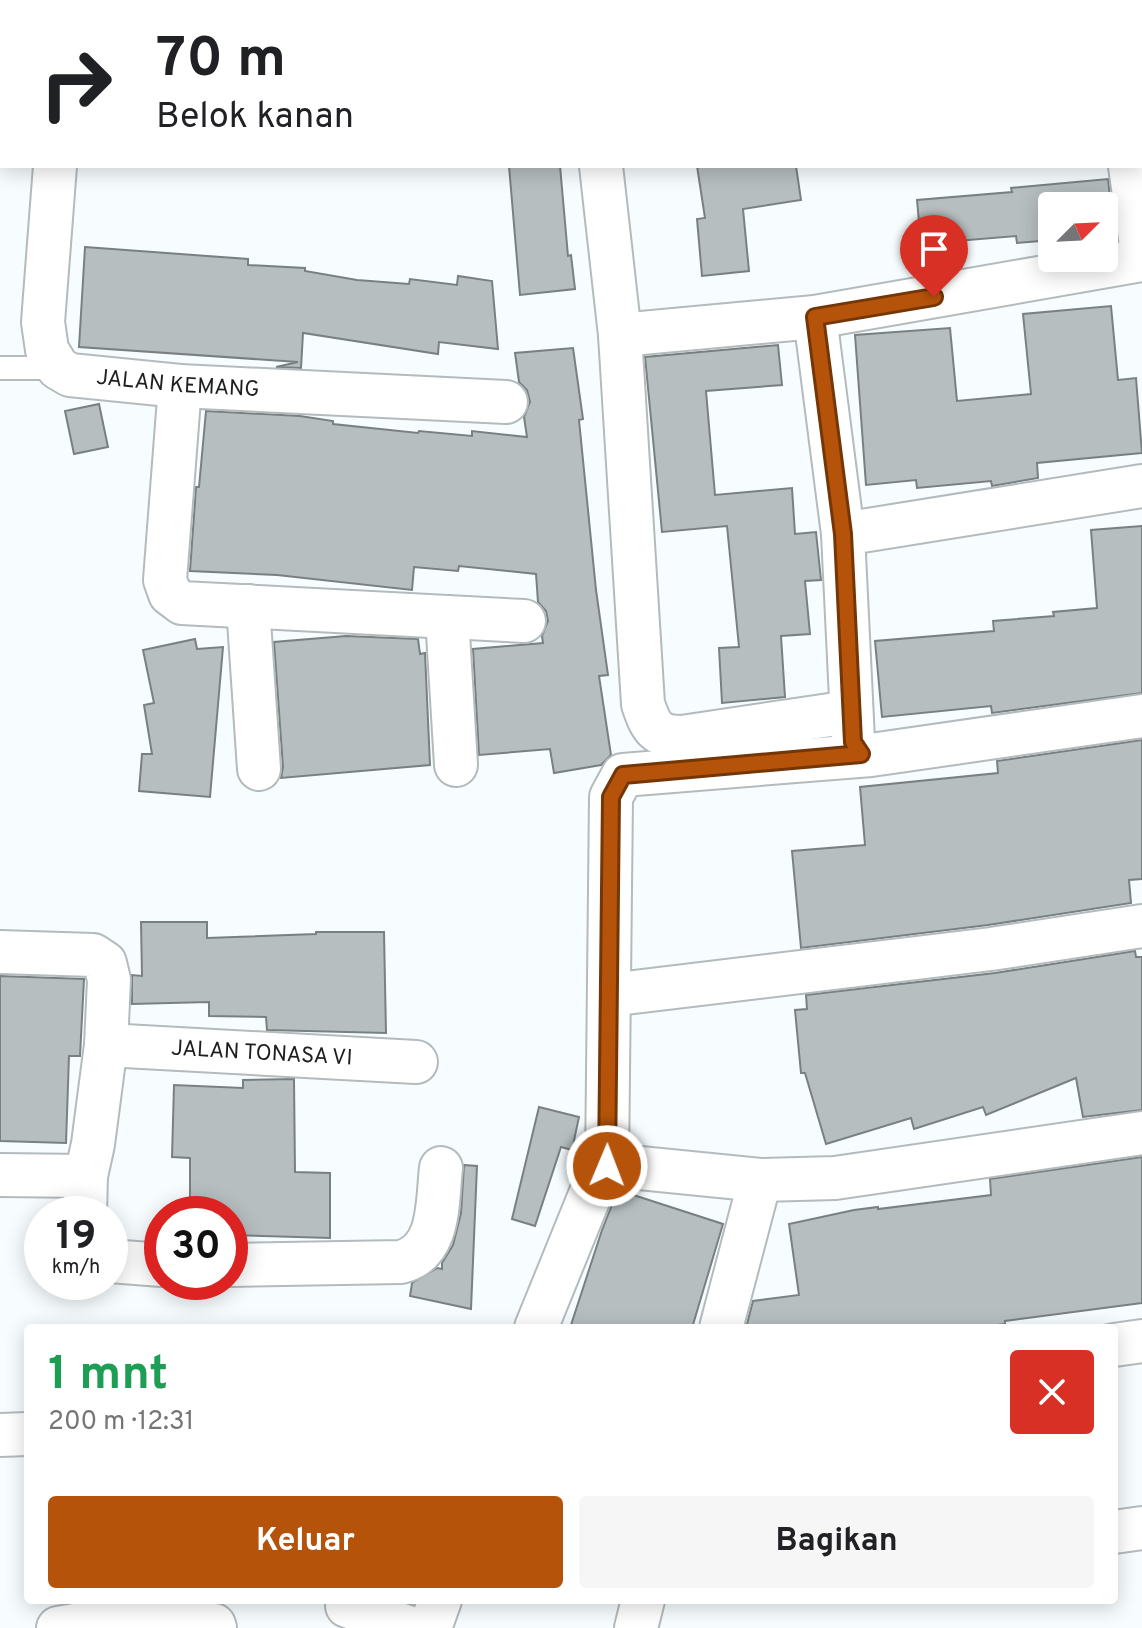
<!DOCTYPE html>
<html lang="id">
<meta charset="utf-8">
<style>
:root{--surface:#fff;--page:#f6f6f6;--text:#202124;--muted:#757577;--accent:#b45309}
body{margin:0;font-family:Overpass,sans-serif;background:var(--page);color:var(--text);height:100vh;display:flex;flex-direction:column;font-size:30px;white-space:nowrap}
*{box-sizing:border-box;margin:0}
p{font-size:26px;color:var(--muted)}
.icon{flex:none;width:44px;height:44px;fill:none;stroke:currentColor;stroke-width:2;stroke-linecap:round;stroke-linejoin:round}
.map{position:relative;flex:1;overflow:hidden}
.sheet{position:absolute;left:24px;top:1324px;width:1094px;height:280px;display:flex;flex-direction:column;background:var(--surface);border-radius:8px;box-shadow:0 4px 20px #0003}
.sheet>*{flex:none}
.hud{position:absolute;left:0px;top:0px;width:1142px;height:168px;box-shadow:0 4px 20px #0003;background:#fff;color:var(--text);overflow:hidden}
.needle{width:52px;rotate:66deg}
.controls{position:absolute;left:1038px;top:192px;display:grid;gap:16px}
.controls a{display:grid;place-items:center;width:80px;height:80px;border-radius:8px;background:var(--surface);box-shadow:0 4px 20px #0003;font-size:40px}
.speed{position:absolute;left:24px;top:1196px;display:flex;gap:16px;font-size:40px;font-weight:700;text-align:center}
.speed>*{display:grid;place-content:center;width:104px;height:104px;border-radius:50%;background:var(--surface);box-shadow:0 4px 20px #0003;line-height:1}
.speed small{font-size:20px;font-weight:400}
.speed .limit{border:12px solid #d22;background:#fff;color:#111}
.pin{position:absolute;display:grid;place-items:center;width:68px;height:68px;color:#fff;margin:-82px -34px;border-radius:50% 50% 50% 0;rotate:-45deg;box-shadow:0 0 8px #0007}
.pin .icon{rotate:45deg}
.me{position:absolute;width:88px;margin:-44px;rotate:1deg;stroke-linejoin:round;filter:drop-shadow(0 0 6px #0008)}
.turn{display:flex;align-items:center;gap:28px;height:168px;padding:0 24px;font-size:36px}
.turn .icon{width:104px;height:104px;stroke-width:2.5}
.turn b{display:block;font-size:56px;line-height:68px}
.round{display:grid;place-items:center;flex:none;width:84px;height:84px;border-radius:8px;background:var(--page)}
.summary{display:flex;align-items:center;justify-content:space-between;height:136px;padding:0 24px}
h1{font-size:48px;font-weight:700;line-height:60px;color:#1e9e55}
.cta{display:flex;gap:16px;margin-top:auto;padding:16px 24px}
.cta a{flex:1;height:92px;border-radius:8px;background:var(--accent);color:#fff;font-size:32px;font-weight:700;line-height:92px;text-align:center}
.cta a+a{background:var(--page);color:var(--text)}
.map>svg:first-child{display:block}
.building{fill:#b6bec0;stroke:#798081;stroke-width:2}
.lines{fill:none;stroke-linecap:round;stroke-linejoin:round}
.service-casing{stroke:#b3bbbd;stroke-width:26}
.minor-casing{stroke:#b3bbbd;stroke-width:46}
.service{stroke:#fff;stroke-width:22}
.minor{stroke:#fff;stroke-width:42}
.route-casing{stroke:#753606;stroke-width:20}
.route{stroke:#b45309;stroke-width:14}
.labels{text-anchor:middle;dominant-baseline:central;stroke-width:7;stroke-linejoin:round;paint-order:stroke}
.street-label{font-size:22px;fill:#1c1e1f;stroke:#f7fdff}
</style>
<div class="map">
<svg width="1142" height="1628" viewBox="0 0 1142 1628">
<rect width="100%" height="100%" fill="#f7fdff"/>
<g class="building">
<path d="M509,166H560L568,256L571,255L575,289L520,295Z"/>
<path d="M697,166H796L801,200L743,209L749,271L702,276L697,219L705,218Z"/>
<path d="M1108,179L1114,234L1104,235V206H1052V240L1017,243L1016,236L921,244L917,200L1012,192L1011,188Z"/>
<path d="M85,247L248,259V265L305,268V271L357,280L409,284L410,279L457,285L458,276L492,281L498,349L439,342L438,354L303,333L301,368L276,367L298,362L79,347Z"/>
<path d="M1111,306L1118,380L1136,378L1142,453L1037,463L1038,478L992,486L991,481L917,488L916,480L866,485L855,335L950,328L957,401L1031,394L1023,314Z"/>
<path d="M778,345L782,385L706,391L715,495L792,488L795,534L816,532L821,580L805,581L810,634L781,636L785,697L722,703L719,648L739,647L727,526L662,532L645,357Z"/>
<path d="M573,348L583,419L579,420L596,590L608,675L599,676L611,755L601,765L554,773L550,749L479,755L473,649L543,643L542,636L548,621L546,611L538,602L536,574L459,566L458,571L414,567L412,590L277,575L190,571L196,487H199L206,411L300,416L333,421V424L418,433L419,431L472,436V431L527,437L524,417L530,402L527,390L519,382L515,353Z"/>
<path d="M99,404L108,447L74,454L65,411Z"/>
<path d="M1142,526V693L992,713L991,706L882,717L875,641L994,631L993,621L1054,616L1053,612L1097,608L1091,530Z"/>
<path d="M346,636L418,639L420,654L425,653L430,765L281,778L283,767L274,642Z"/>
<path d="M195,639L197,649L223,647L210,797L139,791L142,754H152L144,705L154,703L143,650Z"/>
<path d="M1142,740V879L1129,880L1131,903L988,925L801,948L792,851L865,845L860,787L998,773L997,761Z"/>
<path d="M141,922H207V938L316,934V932H384L386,1033L267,1030L266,1017L209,1016V1002L132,1004V975L142,976Z"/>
<path d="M1135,951L1136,957H1142V1110L1083,1117L1076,1078L986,1115L983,1107L914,1129L911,1118L826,1144L805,1073H801L795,1010L807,1009L806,995L995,973Z"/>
<path d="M0,976L84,979L80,1056H69L66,1143L0,1141Z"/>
<path d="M294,1079L295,1172L330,1173V1238L230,1235V1214H190V1158L172,1157L174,1085L243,1088V1080Z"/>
<path d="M539,1107L579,1117L572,1150L561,1147L535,1226L512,1219Z"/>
<path d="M1142,1157V1303L1005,1321V1324L972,1328H746L753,1301L799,1295L789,1224L854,1210L878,1207V1209L991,1195L990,1179Z"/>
<path d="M464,1165L477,1166L471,1309L410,1296L412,1283L437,1268L442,1269V1263L453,1245L461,1213Z"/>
<path d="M618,1190L723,1224L692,1328H570L602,1230Z"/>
</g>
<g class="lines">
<defs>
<path id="service" d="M0,368H58"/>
<g id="minor">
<path d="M588,0L589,2"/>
<path d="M1066,0V2"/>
<path d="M0,18L2,21"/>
<path id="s1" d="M55,166L43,322L47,350L58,368L70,375L180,386L506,402"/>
<path d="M601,166L620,335"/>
<path d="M1130,166L1142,252"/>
<path d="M815,317L843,534"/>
<path d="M180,386L165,580L170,594L182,603L524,621"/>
<path d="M248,606L259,769"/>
<path d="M447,617L456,765"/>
<path d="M850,712L682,737C656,737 651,728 643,704L620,335L815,317L1142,260"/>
<path d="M853,740L843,534L1142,486"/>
<path d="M0,952L93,955L105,963L109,980L106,1045L93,1144L86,1176L85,1214"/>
<path d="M609,995L991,949L1142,926"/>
<path id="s2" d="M106,1045L416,1062"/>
<path d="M607,1166L611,797L623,775L871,755L1142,716"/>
<path d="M0,1175L86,1176"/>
<path d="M110,1261L162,1265"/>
<path d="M230,1265L401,1262C441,1252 437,1202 441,1168"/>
<path d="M536,1328L599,1173L604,1167L610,1165L760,1180"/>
<path d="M721,1328L760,1180L835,1178L1142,1133"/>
<path d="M1114,1345L1142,1341"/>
<path d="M0,1435L28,1434"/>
<path d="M1114,1532L1142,1528"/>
<path d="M347,1606L411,1628"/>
<path d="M58,1628L122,1617L214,1625L215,1628"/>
<path d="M430,1628L440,1600"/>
<path d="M636,1628L643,1600"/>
</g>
</defs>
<use href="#service" class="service-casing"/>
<use href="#minor" class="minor-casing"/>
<use href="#service" class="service"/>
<use href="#minor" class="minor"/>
</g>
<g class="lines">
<defs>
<path id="route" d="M607,1166L611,797L623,775L861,754L853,742L843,534L815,317L934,297"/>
</defs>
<use href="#route" class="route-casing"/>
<use href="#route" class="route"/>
</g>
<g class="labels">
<g class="street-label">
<text stroke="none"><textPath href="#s1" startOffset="328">JALAN KEMANG</textPath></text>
<text stroke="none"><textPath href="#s2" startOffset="156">JALAN TONASA VI</textPath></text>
</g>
</g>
</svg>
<div class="controls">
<a><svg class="needle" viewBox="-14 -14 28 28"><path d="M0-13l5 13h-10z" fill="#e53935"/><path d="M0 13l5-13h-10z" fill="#757577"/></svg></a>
</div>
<div class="speed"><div>19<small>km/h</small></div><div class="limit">30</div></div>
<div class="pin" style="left:934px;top:297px;background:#d93025"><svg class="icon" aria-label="arrive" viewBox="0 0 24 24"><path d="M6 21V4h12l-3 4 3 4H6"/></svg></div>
<svg class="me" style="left:607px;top:1166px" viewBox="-20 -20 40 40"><circle r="17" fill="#b45309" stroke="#fff" stroke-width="3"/><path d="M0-11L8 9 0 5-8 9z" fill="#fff"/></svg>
<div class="hud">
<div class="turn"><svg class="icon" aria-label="right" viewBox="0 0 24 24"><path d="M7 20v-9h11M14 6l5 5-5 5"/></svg><div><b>70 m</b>Belok kanan</div></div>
</div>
<section class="sheet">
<div class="summary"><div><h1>1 mnt</h1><p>200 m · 12:31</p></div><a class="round" style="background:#d93025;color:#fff"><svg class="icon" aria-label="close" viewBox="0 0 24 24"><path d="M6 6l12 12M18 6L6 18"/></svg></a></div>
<div class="cta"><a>Keluar</a><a>Bagikan</a></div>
</section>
</div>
